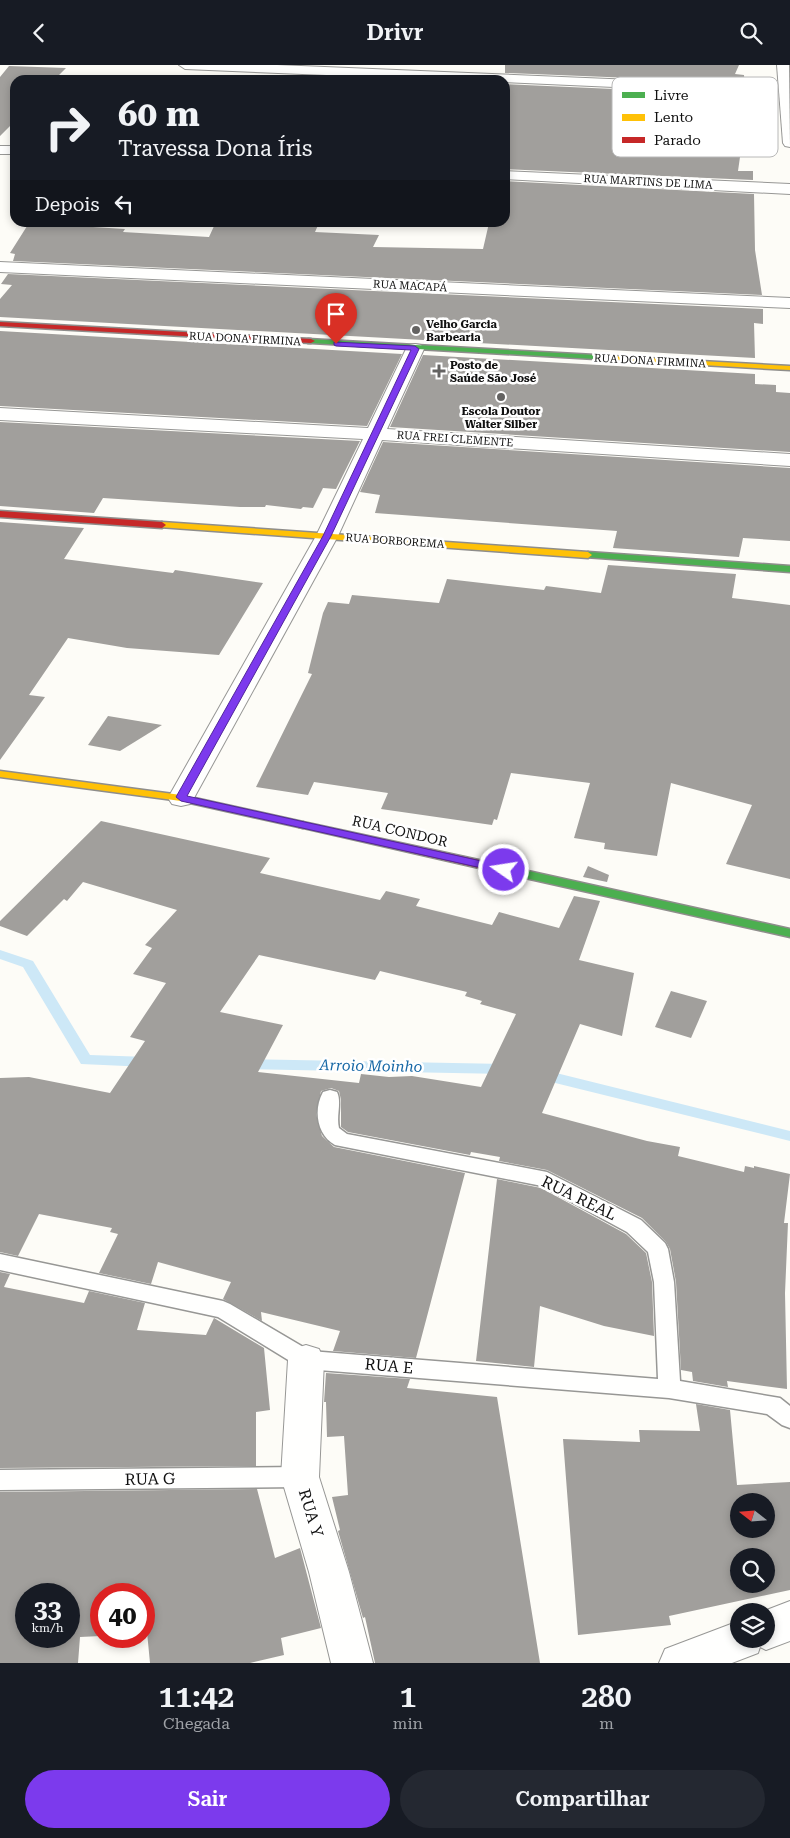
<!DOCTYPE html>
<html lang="pt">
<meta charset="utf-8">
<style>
:root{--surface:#171b24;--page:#242831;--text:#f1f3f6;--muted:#9ea1a6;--accent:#7c3aed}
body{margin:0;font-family:"Roboto Serif",serif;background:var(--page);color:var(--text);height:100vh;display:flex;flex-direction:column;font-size:19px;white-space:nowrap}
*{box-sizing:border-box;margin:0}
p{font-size:16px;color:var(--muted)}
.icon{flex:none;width:28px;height:28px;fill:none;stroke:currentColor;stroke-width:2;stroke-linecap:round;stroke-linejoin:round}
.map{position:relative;height:1598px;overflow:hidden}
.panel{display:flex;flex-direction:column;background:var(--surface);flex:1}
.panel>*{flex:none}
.guide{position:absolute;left:10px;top:10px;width:500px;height:152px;border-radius:15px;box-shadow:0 2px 8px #0003;background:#171b24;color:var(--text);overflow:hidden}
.needle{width:32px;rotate:287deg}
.fabs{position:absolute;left:730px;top:1428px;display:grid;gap:10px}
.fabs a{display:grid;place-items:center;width:45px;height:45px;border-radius:50%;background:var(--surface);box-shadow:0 2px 8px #0003;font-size:25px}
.speed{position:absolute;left:15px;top:1518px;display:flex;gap:10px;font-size:25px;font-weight:700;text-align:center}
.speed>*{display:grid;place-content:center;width:65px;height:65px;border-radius:50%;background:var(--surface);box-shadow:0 2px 8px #0003;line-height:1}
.speed small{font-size:12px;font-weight:400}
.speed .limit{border:8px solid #d22;background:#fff;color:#111}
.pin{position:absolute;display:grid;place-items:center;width:42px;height:42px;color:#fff;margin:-51px -21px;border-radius:50% 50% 50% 0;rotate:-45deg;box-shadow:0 0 5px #0007}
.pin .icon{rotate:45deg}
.me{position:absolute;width:55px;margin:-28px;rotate:283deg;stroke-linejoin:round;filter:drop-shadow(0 0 4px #0008)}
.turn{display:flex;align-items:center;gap:18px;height:105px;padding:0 25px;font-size:22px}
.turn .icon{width:65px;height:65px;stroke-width:2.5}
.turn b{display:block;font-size:35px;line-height:42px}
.then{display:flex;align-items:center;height:48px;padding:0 25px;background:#0003;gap:10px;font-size:19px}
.eta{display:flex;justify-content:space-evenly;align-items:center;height:85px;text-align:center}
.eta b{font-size:30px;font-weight:600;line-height:35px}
.button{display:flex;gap:10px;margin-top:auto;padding:10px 25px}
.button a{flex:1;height:58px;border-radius:30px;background:var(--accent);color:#fff;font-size:20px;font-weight:600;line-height:58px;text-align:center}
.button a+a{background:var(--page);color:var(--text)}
header{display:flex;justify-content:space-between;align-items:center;height:65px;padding:0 25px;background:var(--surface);font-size:22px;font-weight:600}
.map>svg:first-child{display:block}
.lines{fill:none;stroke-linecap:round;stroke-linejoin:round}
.stream{fill:#cde8f7;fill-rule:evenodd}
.building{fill:#a19f9c;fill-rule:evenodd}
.lane-casing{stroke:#979795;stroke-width:3}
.street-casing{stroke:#979795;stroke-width:2}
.fast-casing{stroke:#8e8d8b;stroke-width:3}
.slow-casing{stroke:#8e8d8b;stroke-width:3}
.jam-casing{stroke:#8e8d8b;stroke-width:3}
.lane{fill:#fffffe;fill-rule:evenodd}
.street{fill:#fffffe;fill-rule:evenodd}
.fast{fill:#4caf50;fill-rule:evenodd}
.slow{fill:#ffc107;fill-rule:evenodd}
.jam{fill:#c62828;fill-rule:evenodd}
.route{fill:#7c3aed;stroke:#51269a}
.poi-dot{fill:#646362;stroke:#fff;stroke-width:2}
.labels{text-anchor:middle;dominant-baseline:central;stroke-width:5;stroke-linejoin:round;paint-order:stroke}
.far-street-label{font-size:11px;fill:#111;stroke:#fff}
.far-poi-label{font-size:11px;font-weight:bold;fill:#111;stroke:#fff;text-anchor:start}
.street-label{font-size:14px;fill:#111;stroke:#fff}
.water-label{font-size:15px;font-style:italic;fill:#1768a6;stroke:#fff}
.near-street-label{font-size:16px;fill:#111;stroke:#fff}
.key{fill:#fff;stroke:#b8b8b8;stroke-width:1}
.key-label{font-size:14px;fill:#111}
</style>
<header><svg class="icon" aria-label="back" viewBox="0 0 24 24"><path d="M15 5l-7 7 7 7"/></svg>Drivr<svg class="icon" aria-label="search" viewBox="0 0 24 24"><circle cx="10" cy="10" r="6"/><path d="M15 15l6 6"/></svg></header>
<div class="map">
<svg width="790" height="1598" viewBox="0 0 790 1598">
<rect width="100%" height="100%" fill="#fdfcf7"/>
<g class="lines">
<g class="stream">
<path d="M0,885L33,896L90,990L148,992L153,993L155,997L153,1001L148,1002L81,999L23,902L0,894Z"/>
<path d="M246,994L506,999L511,1000L513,1004L511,1008L506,1009L246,1004L241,1003L239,999L241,995Z"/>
<path d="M540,1004L790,1066V1076L535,1013L533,1009L535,1005Z"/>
</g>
</g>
<g class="building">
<path d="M505,0H739L735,9L744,10L746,39L668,87L740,92L738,106H753V115L505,104V19L681,27L690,22L681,15L505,8Z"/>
<path d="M9,1L66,3L54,15H15V56L0,71V12Z"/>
<path d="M505,116L754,129L755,185L762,230L13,196L15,189L10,188L29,158L125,164L123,167L209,172L215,159L218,158H319L315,167L379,170L373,182L483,184L489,158H505Z"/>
<path d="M8,209L763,244V259L754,258L755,293L0,252V234L12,220L1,219Z"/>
<path d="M0,266L402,289L367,361L0,341Z"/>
<path d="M423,290L755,309V319L776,320V327L790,328V387L390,362Z"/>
<path d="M0,357L360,376L336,424L323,423L313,443L303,442L301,444L266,440L265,442H240L103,433L94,448L0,441Z"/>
<path d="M383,377L790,403V476L743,473L739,492L613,483L617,466L375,448L380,430L360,427Z"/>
<path d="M0,457L84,463L64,494L173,508L175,505L263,518L219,590L127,583L68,573L29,630L45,632L0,695Z"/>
<path d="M608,500L736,509L732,533L790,540V814L726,799L752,740L671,718L657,791L604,784L605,778L574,773L590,718L511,708L497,755L494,754L492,760L381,744L388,728L314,717L308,730L256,722L312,609L308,608L323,548L328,537L349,539L352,530L439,538L447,514L544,525L546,521L601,528Z"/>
<path d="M108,651L162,660L120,686L88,680Z"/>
<path d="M101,756L270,793L260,808L380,835L386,826L420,834L416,841L492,860L499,847L559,863L574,831L600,836L579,895L634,908L622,971L580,959L542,1048L647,1076L680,1082L678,1091L744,1107L745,1101L754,1103V1101L790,1109L784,1158H788L785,1228L787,1324L727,1316L728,1322L693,1316L692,1307L681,1305L676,1217L670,1184L666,1177L642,1153L547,1105L499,1096L500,1092L471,1087L470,1090L348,1067L341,1062V1035L339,1026L331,1023L321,1026L316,1049L322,1071L334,1082L465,1108L416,1293L333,1286L340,1266L261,1247L262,1256L223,1234L231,1217L158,1197L151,1219L99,1208L118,1169L110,1167L112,1163L39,1149L18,1191L0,1187V1013L29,1012L110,1028L145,976L130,972L166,918L133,909L152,883L145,880L177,845L83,817L67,836L64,834L27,871L0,861V856ZM259,890L375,915L380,906L467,927L465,931L482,936L480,939L516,949L481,1022L412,1011L389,1012L361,1009L359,1018L258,1007L283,960L220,947Z"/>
<path d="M588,801L609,810L607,817L583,812Z"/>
<path d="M671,926L707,936L691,973L655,962Z"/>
<path d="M497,1114L541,1123L626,1169L646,1188L652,1217L654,1271L604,1261L540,1241L534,1302L476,1296Z"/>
<path d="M0,1207L10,1209L4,1222L84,1238L89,1226L145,1238L137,1265L206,1270L214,1253L264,1283L270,1345L256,1347V1401L0,1403Z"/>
<path d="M326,1308L410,1314L407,1323L497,1332L540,1598H375L365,1552L363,1553L338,1466L340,1465L332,1432L348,1430L344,1371L327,1372L326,1337H324Z"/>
<path d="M696,1339L730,1345L737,1420L790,1417V1525L669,1551L671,1560L578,1570L563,1374L640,1377L639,1365L700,1366ZM739,1436H766V1464H739ZM739,1491H766V1519H739Z"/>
<path d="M257,1424L275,1493L300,1483L321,1563L281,1573L284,1590L250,1598H150L147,1567H144V1529H101V1571L80,1572L78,1598H0V1427ZM26,1529H69V1571H26Z"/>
</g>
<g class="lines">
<defs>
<g id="lane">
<path d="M330,1025L337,1027C342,1037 336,1051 339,1063L347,1069L547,1107L641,1155L665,1178L668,1184L674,1217L680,1316L780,1333L790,1341V1363L782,1360L767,1349L669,1333L306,1304L298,1301L218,1252L0,1205V1189L223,1236L230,1239L310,1286L658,1314L654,1217L648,1187L627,1167L542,1121L335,1080C317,1070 313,1045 323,1027Z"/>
<path d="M300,1402L308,1405L311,1412L308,1419L300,1422L0,1425V1405Z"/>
</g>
<g id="street">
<path d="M179,0H277L681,17L688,21L681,25L505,17V15H447L185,4Z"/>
<path d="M777,0H789L790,82L785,81L783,78Z"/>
<rect x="0" y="81" width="15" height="8"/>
<path d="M505,106L790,119V129L505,114Z"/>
<path d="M0,197L790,233V243L0,207Z"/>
<path d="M415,279L421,280L424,284L387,364L790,389V401L382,375L338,471L194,733L190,739L181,741L172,739L168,733L316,471L363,374L0,355V343L368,363L406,284L409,280Z"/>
<path d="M306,1280L319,1284L324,1295L319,1412L349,1507L373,1598H331L309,1507L281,1412L288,1295L293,1284Z"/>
<path d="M790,1536V1576L766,1585L760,1582L758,1588L732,1598H659L665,1584L739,1556V1574H766V1546H764Z"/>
</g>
<g id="fast">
<path d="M308,274L613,291L617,293L613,295L311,278H308Z"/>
<path d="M588,487L790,501V507L585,492L584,490Z"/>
<path d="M488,797L790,864V872L484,804L482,801Z"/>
</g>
<g id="slow">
<path d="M610,291L790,301V305L613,295L609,293Z"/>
<path d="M162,457L588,487L592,490L588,493L159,462V458Z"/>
<path d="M0,706L181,730L303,757L308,760L303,763L181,736L0,712Z"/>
</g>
<g id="jam">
<path d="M0,257L311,274L315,276L311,278L0,261Z"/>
<path d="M0,446L162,457L166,460L162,463L0,452Z"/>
<path d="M303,757L488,797L494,801L488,805L299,762L298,760Z"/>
</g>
</defs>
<use href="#lane" class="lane-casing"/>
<use href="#street" class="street-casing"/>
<use href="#fast" class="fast-casing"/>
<use href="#slow" class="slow-casing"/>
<use href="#jam" class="jam-casing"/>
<use href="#lane" class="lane"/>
<use href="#street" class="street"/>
<use href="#fast" class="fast"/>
<use href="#slow" class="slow"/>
<use href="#jam" class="jam"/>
</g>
<path class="route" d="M334,277L415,281L419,284L331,471L187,731L504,801L509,802L510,805L509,807L504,808L181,736L176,732L323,471L411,285L336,281L334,280Z"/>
<g class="poi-dot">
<circle cx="416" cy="265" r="5"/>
<path d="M436.5 298.5h5v5h5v5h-5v5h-5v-5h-5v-5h5z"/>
<circle cx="501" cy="332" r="5"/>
</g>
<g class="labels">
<g class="far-street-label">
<text transform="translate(648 117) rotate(3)">RUA MARTINS DE LIMA</text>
<text transform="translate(410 221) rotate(3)">RUA MACAPÁ</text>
<text transform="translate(245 274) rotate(3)">RUA DONA FIRMINA</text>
<text transform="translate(650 296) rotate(3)">RUA DONA FIRMINA</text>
<text transform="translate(455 374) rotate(4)">RUA FREI CLEMENTE</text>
<text transform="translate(395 476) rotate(4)">RUA BORBOREMA</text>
</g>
<g class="far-poi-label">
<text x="426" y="259">Velho Garcia<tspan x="426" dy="13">Barbearia</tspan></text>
<text x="450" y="300">Posto de<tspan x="450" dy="13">Saúde São José</tspan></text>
<text x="501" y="346" text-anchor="middle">Escola Doutor<tspan x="501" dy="13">Walter Silber</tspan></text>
</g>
<g class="street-label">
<text transform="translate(400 766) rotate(13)">RUA CONDOR</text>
</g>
<g class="water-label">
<text transform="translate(371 1001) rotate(1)">Arroio Moinho</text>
</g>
<g class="near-street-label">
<text transform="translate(579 1133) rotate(26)">RUA REAL</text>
<text transform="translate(389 1301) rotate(5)">RUA E</text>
<text transform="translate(150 1414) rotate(-1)">RUA G</text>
<text transform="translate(311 1448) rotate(73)">RUA Y</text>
</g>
</g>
<rect x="612" y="12" width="166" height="80" rx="8" class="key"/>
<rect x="622" y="27" width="23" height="6" fill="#4caf50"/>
<rect x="622" y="49" width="23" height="7" fill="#ffc107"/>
<rect x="622" y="72" width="23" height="6" fill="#c62828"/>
<g class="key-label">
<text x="654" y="35">Livre</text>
<text x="654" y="57">Lento</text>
<text x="654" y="80">Parado</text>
</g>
</svg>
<div class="fabs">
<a><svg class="needle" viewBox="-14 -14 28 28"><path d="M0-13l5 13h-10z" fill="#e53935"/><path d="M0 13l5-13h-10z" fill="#9ea1a6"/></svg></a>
<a><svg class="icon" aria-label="search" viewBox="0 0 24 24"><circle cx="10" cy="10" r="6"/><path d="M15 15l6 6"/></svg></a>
<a><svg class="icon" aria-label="layers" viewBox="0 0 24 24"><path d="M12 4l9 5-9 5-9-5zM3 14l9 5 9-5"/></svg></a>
</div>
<div class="speed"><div>33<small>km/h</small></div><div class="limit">40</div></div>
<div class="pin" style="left:336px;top:279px;background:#d93025"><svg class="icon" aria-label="arrive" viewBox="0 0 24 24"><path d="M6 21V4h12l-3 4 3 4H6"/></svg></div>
<svg class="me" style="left:504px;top:805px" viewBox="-20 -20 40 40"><circle r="17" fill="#7c3aed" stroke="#fff" stroke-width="3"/><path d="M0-11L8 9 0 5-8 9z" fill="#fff"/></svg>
<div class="guide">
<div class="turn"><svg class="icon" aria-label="right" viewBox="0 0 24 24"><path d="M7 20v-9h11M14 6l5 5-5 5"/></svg><div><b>60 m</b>Travessa Dona Íris</div></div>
<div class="then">Depois<svg class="icon" aria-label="left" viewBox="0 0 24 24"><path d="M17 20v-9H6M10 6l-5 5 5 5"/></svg></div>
</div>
</div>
<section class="panel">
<div class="eta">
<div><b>11:42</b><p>Chegada</p></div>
<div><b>1</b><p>min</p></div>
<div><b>280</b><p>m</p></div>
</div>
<div class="button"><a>Sair</a><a>Compartilhar</a></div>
</section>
